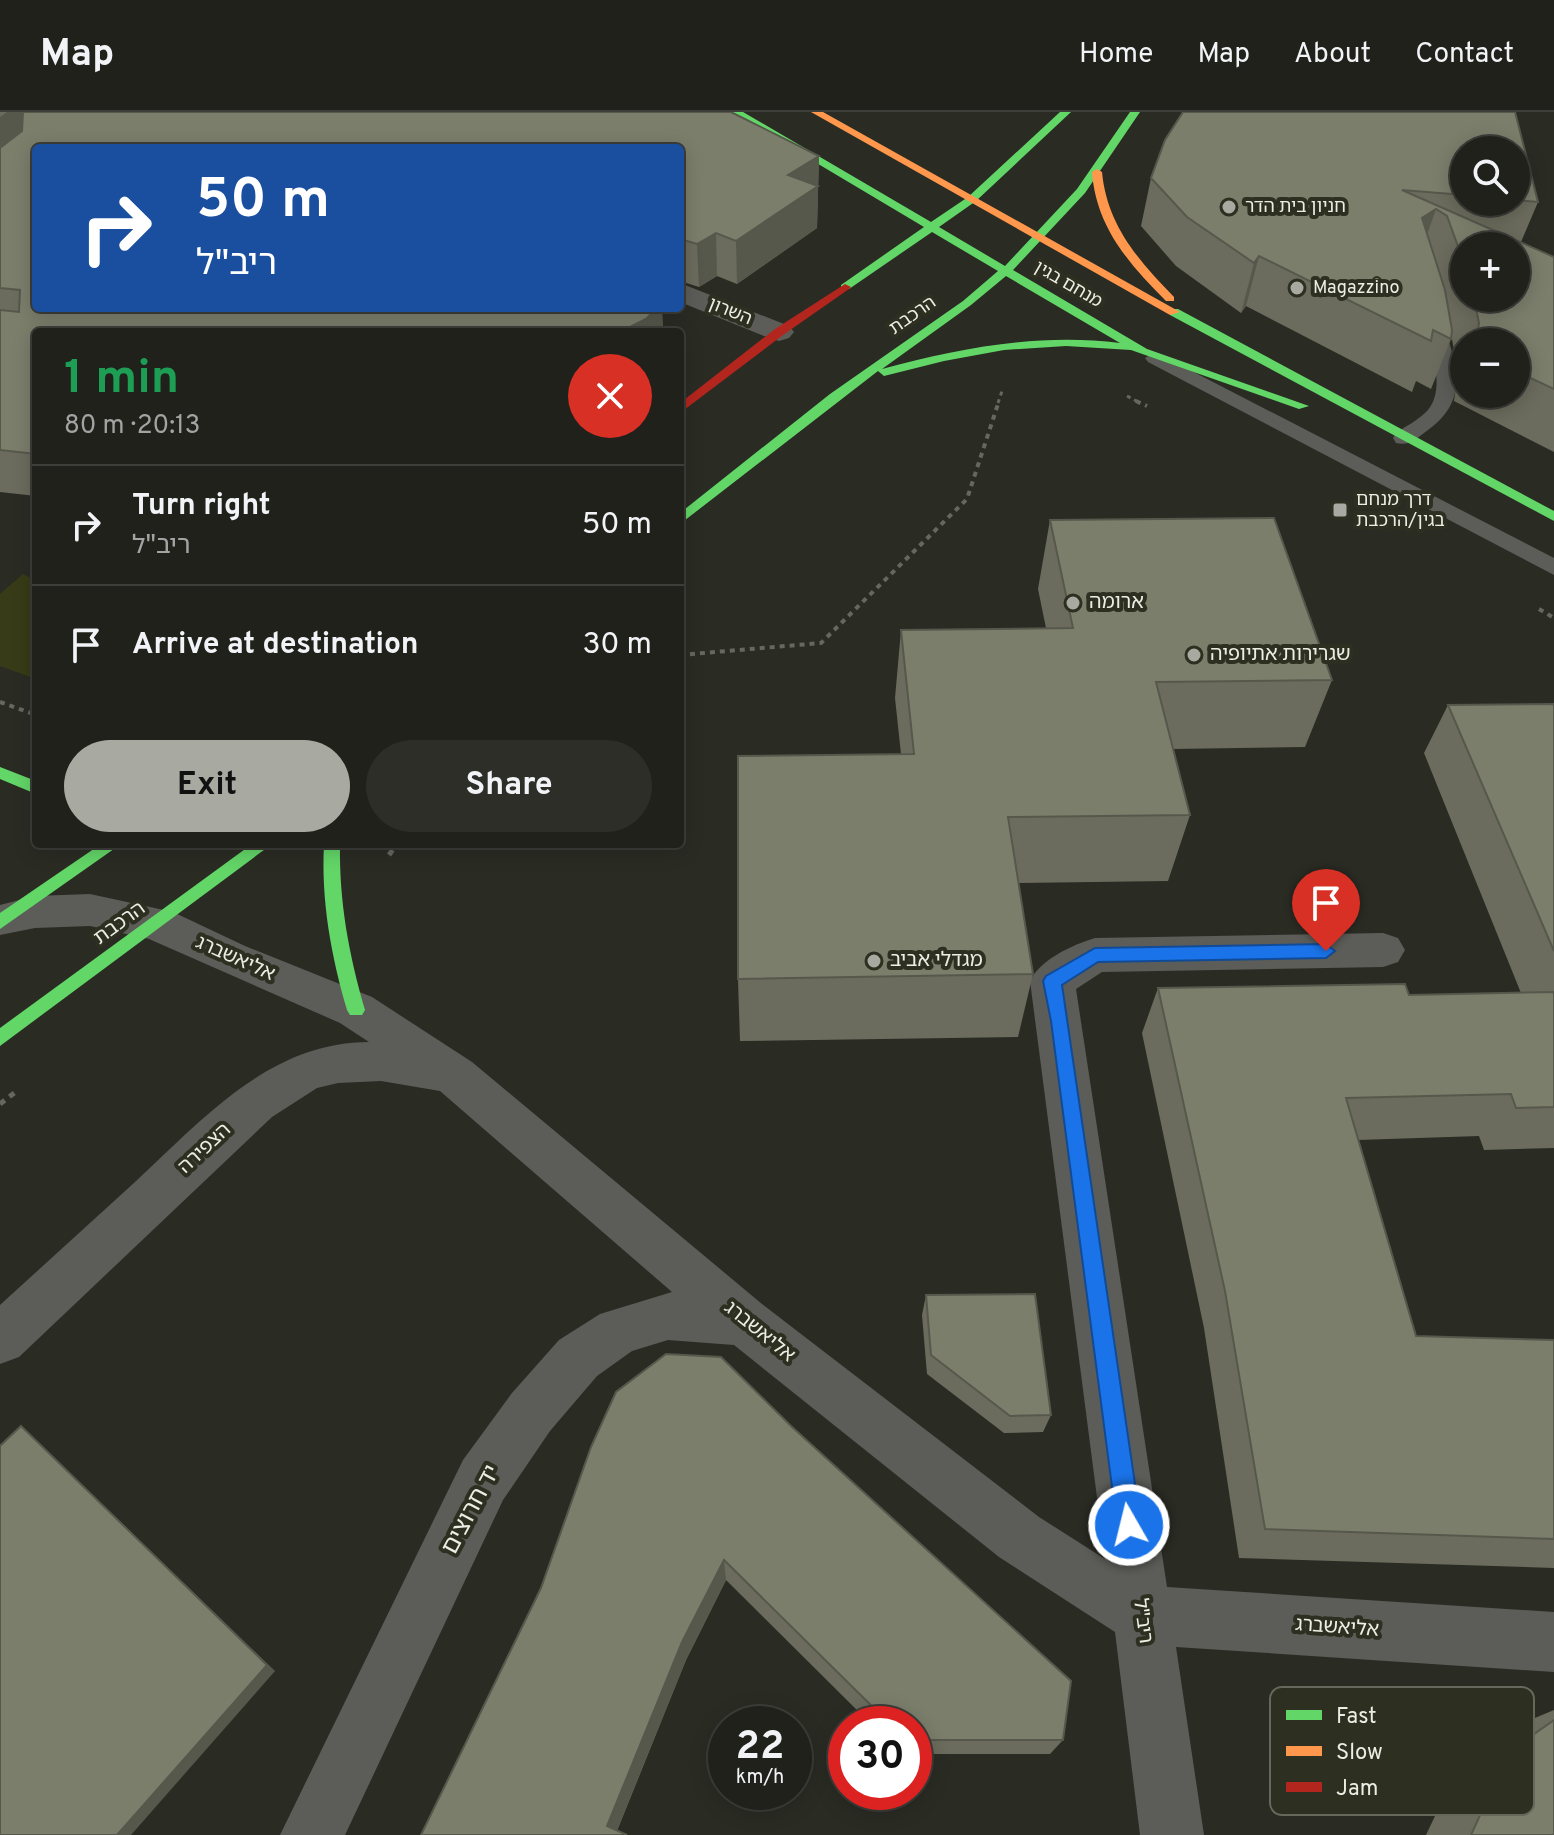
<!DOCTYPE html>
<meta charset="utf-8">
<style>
:root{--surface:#20211b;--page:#2d2e28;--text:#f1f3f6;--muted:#a2a3a3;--line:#3d3e3a;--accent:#a8a9a1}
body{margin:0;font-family:Overpass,"Noto Sans Hebrew",sans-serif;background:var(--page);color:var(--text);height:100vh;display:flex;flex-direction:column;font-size:30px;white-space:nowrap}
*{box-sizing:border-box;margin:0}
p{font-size:26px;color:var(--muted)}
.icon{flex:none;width:44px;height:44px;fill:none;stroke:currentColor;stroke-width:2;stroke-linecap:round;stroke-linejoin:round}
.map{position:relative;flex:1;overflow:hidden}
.panel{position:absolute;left:32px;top:216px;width:652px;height:520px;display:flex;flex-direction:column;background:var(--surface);border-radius:8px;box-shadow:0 4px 20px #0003,0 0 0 2px var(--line)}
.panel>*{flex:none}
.banner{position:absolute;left:32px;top:32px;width:652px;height:168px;border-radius:8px;box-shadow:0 4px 20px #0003,0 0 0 2px var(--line);background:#1a4fa0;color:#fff;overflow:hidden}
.tools{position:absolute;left:1450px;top:24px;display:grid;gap:16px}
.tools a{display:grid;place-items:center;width:80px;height:80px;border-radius:50%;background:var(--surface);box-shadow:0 4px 20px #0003,0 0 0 2px var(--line);font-size:40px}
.speed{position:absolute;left:708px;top:1594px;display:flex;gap:16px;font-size:40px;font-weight:700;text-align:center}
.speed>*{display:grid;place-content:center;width:104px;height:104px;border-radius:50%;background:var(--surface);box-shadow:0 4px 20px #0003,0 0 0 2px var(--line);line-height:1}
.speed small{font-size:20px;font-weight:400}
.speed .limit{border:12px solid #d22;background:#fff;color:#111}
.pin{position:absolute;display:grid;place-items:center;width:68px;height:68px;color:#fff;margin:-82px -34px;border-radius:50% 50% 50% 0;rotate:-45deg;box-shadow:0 0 8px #0007}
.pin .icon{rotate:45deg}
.me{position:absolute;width:88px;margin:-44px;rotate:352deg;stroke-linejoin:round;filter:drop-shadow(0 0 6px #0008)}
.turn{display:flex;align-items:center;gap:28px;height:168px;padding:0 32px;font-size:36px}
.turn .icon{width:104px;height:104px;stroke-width:2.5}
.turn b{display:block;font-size:56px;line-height:68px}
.round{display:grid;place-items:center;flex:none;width:84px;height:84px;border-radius:42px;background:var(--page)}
.overview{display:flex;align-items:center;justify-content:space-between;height:136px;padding:0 32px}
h1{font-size:48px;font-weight:700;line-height:60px;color:#1e9e55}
.button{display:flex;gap:16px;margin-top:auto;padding:16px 32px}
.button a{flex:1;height:92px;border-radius:48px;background:var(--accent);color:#111;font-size:32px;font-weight:700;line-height:92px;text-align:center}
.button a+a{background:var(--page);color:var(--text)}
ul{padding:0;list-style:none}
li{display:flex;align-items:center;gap:24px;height:120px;padding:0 32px;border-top:2px solid var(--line)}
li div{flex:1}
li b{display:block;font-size:30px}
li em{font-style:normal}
header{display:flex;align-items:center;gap:48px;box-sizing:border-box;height:112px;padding:0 40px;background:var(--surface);border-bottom:2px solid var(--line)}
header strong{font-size:38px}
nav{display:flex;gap:44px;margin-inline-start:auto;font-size:28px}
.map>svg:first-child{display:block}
.green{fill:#383b17}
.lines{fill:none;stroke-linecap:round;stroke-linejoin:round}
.path-far2{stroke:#666761;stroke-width:3;stroke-dasharray:4 4;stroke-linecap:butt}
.path-far1{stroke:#666761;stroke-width:4;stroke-dasharray:5 5;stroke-linecap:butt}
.path{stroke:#666761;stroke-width:5;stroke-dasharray:6 6;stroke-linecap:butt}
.lane{fill:#5c5d58;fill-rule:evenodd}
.street{fill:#5c5d58;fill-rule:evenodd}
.fast{fill:#63d668;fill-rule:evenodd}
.slow{fill:#ff974d;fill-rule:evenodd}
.jam{fill:#b3261e;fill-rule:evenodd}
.wall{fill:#6b6c5d;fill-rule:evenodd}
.shaded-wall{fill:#57584c}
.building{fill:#7c7e6c;stroke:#57584c;stroke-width:2}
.route{fill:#1a73e8;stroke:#114b97;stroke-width:2}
.poi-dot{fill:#a8a9a1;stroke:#2d2f20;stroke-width:3}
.labels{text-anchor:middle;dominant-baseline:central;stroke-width:8;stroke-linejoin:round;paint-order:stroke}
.far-poi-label{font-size:18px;fill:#ecede4;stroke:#2d2f20;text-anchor:start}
.far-street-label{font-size:18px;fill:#ecede4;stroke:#2d2f20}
.poi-label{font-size:20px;fill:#ecede4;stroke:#2d2f20;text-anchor:start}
.street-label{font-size:20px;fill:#ecede4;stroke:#2d2f20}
.near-street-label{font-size:24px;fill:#ecede4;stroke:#2d2f20}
.key{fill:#2d2f20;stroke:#66685b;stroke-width:2}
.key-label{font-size:22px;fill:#ecede4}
</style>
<header>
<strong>Map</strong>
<nav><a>Home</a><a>Map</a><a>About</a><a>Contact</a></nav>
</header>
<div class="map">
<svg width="1554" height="1723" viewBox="0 0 1554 1723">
<rect width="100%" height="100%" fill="#2a2c24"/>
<path class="green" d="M23,462L36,469V567L0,554V482Z"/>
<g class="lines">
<g class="path-far2">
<path d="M1127,284L1140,291"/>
<path d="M998,291L1003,276"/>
</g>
<g class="path-far1">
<path d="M1136,289L1147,294"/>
<path d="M1539,497L1554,506"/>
<path d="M680,543L821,531L967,387L999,289"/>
<path d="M0,590L36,603"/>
</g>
<g class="path">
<path d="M389,743L397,732"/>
<path d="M0,992L18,978"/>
</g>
<g class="lane">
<path d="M1433,204L1443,210C1457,256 1471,289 1424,321C1415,328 1409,334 1396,331L1393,326L1396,321C1406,314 1419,308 1428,298C1447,275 1430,235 1423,210Z"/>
<path d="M1155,240L1554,446V463L1148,250L1145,246Z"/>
</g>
<g class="street">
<path d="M680,171L789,214L794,220L789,226L779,229L769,226L680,190Z"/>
<path d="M90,782L173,800L245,834L372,885L472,950L762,1192L1039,1405L1105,1447L1030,869C1041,847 1072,833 1095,826L1383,821L1398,826L1405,838L1398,850L1383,855L1102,860L1076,877L1167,1475L1554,1500V1560L1176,1535L1204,1723H1140L1115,1520L999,1445L734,1233L668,1228L632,1239L597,1264L550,1319L503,1388L345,1723H280L463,1348L512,1281L559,1228L600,1202L672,1180L440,979L381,969L338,971L317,976L272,1005L19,1245L0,1252V1193C45,1152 90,1111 135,1070C203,1007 270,930 369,930L340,911L149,827L90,814L35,816L0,823V793L35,784Z"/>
</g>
<g class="fast">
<path d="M731,0H743L931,110L968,85L1060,0H1071L976,89L939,115L1005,154L1077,77L1130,0H1140L1085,81L1013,158L1147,237L1309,294L1299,297L1131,238L1066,234L1004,238L944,249L884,264L878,259L680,412V401L830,282L963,189L998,159L932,120L849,177H841V173L924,115ZM1006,164L1120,231C1038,221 961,236 882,257L971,193Z"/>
<path d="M1170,197H1178L1554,399V409L1170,203Z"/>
<path d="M0,655L36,669V682L0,667Z"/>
<path d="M101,732H121L0,817V801Z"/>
<path d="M252,732H272L0,934V916Z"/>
<path d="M324,732H340C339,790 349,843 365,898L362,903H350L347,898C331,843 321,789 324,732Z"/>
</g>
<g class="slow">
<path d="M811,0H823L1180,200L1170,203Z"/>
<path d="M1097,57L1102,60C1107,113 1138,148 1174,185V189H1166C1129,152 1096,115 1092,60Z"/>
</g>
<path class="jam" d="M845,172L851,175L849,177L783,223L680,301V291L775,217Z"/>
</g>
<g class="wall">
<path d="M0,0H731L819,44L817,116L737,172L717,164L699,175L680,169V36H36V196H665L662,198L663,220H36V384L0,380Z"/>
<path d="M1183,0H1515L1538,90L1521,130L1554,145V340L1454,289L1458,261L1451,221V227L1431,277L1416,269L1412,280L1246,194L1241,201L1176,154L1141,114L1151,66L1165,28ZM1464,38H1516V90H1464ZM1464,134H1516V186H1464ZM1464,230H1516V282H1464Z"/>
<path d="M1050,408L1332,568L1305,635L1173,637L1190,703L1168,769L1018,771L1033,862L1018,925L740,929L738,867L901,642L895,586L901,518L1046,516L1038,477Z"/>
<path d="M1554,592V1036L1484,1038L1479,1024L1358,1028L1416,1224L1554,1228V1456L1239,1446L1204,1216L1142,921L1158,876L1409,883L1521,881L1424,641L1448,593Z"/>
<path d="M926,1183L1051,1303L1043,1320L1004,1321L927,1262L922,1203Z"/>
<path d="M791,1314L1063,1628L1050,1642H914V1612H871L726,1468L686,1548L617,1719L421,1723Z"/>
<path d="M1554,1598V1723H1426L1454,1664L1530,1608Z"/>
</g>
<g class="shaded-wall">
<path d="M7,0H74L0,57V5Z"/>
<path d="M819,44L817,116L737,172L736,129L788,63Z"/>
<path d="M1436,97L1419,146L1422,106Z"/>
<path d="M716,121L717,164L699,175L697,132Z"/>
<path d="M1259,144L1246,194L1241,201L1254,151Z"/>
<path d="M655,196H665L662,198L663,220H615Z"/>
<path d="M21,1314L275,1559L131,1723H117Z"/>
<path d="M724,1448L726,1468L686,1548L615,1723L607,1714L682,1530Z"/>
</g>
<g class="building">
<path d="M23,0H731L819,44L788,63L818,74L736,129L716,121L697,132L680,127V36H36V196H657L646,207L628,216L615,220H546L531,218L528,220H36V342L0,338V198L19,200L20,178L0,176V36L22,19Z"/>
<path d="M1183,0H1515L1538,90L1516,88V38H1464V83L1402,78L1554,145V277L1516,259V230H1476L1479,211L1474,186H1516V134H1464V151L1447,104L1436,97L1422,106L1445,178L1452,218L1451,227L1433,218L1431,229L1259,144L1254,151L1187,105L1151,66L1165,28Z"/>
<path d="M1274,406L1332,568L1156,570L1190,703L1008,705L1033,862L738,867V644L914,642L901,518L1073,516L1050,408Z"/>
<path d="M1554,592V839L1448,593Z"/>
<path d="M1405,872L1409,883L1554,880V995L1516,996L1511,982L1346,986L1416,1224L1554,1228V1427L1265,1417L1225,1179L1158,876Z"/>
<path d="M1035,1182L1051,1303L1010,1304L931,1243L926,1183Z"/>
<path d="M666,1242L721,1245L791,1314L1071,1569L1063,1628H914V1612H890L724,1448L682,1530L607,1714L627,1723H421L541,1476L591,1335L616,1280Z"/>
<path d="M21,1314L267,1553L117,1723H0V1334Z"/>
<path d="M1554,1608V1723H1471L1509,1640Z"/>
</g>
<path class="route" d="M1326,832L1335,839L1326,846L1098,850L1062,873L1141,1413L1137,1421L1129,1424L1121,1421L1117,1413L1051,909L1043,869L1046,864L1095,836Z"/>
<g class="poi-dot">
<circle cx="1229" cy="95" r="8"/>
<circle cx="1297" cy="176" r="8"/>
<rect x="1332" y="390" width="16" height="16" rx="4"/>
<circle cx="1073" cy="491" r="8"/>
<circle cx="1194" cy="543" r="8"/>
<circle cx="874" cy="849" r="8"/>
</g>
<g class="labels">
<g class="far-poi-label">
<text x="1245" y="95">חניון בית הדר</text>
<text x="1313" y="176">Magazzino</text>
<text x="1356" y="388">דרך מנחם<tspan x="1356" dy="21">בגין/הרכבת</tspan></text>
</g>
<g class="far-street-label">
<text transform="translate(1068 173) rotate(30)">מנחם בגין</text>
<text transform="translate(730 200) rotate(22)">השרון</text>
<text transform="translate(913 204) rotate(-35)">הרכבת</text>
</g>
<g class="poi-label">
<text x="1089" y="491">ארומה</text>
<text x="1210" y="543">שגרירות אתיופיה</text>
<text x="890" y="849">מגדלי אביב</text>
</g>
<g class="street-label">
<text transform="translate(120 812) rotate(-36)">הרכבת</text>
<text transform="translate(235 847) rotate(24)">אליאשברג</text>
<text transform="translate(205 1037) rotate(-43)">הצפירה</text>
<text transform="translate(759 1220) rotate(39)">אליאשברג</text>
<text transform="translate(1142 1509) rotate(82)">ריב"ל</text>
<text transform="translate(1337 1516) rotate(4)">אליאשברג</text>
</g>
<g class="near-street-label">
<text transform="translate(472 1398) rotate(-62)">יד חרוצים</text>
</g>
</g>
<rect x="1270" y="1575" width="264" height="128" rx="12" class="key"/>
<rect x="1286" y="1598" width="36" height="10" fill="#63d668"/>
<rect x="1286" y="1634" width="36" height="10" fill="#ff974d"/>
<rect x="1286" y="1670" width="36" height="10" fill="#b3261e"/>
<g class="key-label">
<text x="1336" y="1611">Fast</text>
<text x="1336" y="1647">Slow</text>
<text x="1336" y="1683">Jam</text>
</g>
</svg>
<div class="tools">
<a><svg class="icon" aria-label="search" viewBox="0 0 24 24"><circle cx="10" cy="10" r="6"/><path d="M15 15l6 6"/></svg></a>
<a>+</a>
<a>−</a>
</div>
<div class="speed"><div>22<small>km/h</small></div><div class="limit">30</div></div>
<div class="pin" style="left:1326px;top:839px;background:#d93025"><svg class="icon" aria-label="arrive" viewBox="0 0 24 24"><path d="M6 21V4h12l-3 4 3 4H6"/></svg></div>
<svg class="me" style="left:1129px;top:1413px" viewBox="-20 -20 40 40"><circle r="17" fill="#1a73e8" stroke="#fff" stroke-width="3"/><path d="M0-11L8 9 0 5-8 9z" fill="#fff"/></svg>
<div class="banner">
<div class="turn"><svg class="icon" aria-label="right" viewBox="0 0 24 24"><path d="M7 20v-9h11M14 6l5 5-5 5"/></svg><div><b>50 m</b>ריב&quot;ל</div></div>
</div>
<section class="panel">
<div class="overview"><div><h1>1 min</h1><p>80 m · 20:13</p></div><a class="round" style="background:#d93025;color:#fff"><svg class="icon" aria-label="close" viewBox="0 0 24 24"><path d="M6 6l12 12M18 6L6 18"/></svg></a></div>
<ul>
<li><svg class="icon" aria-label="right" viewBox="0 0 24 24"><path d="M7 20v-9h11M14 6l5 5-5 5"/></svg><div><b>Turn right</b><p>ריב&quot;ל</p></div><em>50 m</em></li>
<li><svg class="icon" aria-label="arrive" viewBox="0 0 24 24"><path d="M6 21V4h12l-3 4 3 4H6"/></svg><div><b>Arrive at destination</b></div><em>30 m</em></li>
</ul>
<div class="button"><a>Exit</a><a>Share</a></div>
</section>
</div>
